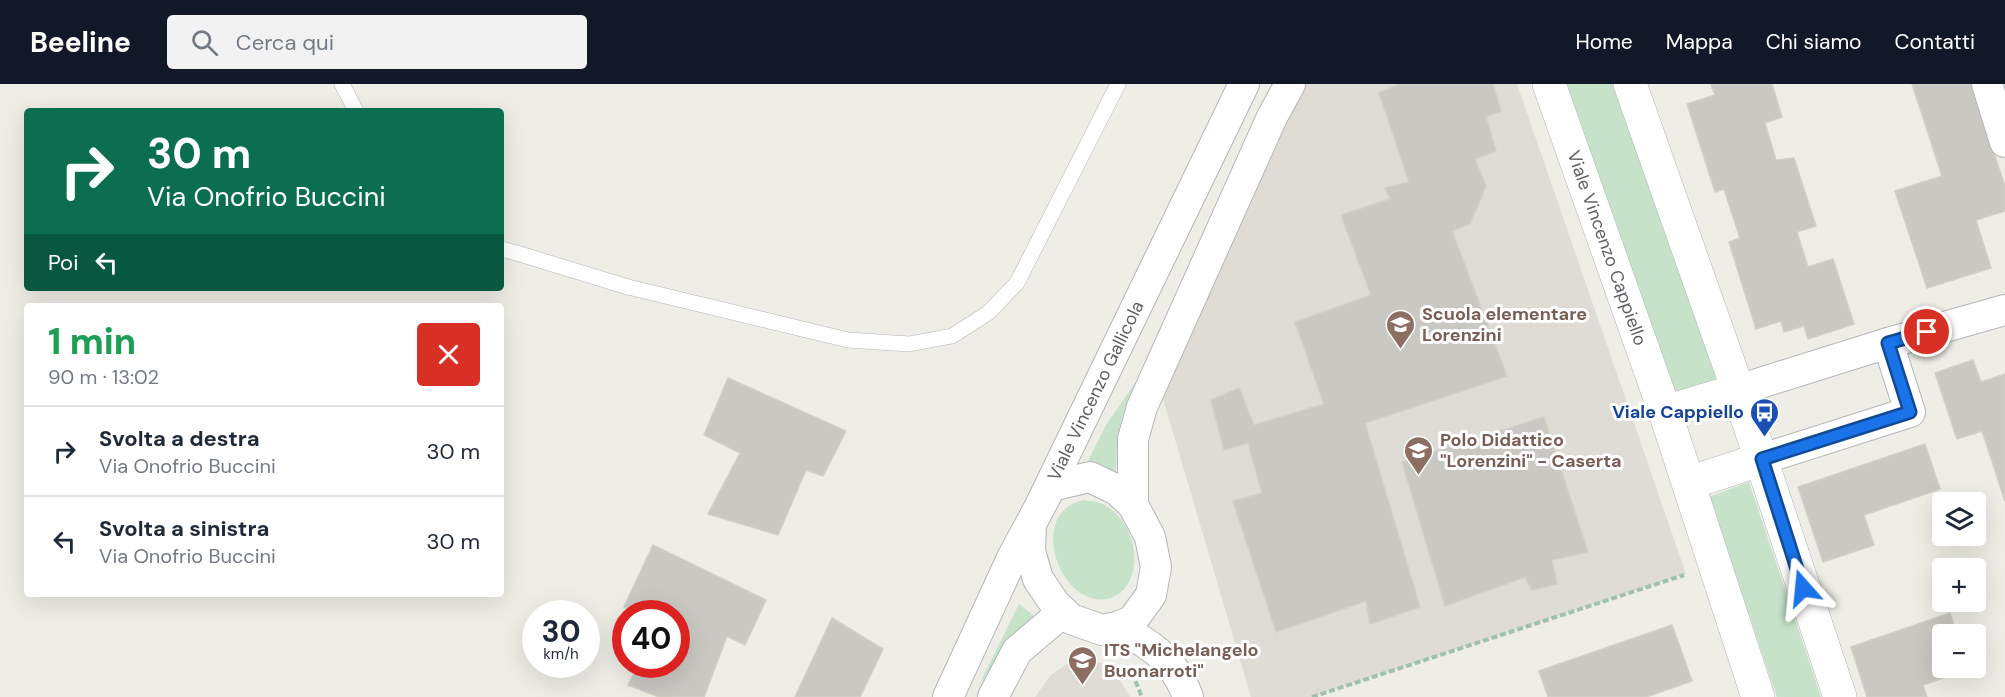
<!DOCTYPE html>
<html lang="it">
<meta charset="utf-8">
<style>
:root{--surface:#fff;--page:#f2f2f3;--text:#1f2937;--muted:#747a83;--line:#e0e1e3;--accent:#111827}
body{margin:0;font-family:"DM Sans",sans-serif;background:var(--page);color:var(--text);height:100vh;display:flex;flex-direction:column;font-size:22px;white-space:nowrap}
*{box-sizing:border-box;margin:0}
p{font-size:20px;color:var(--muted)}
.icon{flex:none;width:33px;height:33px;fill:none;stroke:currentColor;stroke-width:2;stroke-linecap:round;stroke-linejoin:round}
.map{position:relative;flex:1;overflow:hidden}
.sheet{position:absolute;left:24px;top:219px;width:480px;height:294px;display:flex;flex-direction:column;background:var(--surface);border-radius:6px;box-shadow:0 6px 24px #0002}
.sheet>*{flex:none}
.top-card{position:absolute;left:24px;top:24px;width:480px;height:183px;border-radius:6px;box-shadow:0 6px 24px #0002;background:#0b6e4f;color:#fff;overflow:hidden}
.tools{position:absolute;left:1932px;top:408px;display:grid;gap:12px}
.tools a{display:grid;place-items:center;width:54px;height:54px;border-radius:6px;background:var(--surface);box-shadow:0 6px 24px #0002;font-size:30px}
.speed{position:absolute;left:522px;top:516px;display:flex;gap:12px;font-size:30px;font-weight:700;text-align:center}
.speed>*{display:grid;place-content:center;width:78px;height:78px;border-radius:50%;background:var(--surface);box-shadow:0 6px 24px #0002;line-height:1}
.speed small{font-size:15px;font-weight:400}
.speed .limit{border:9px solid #d22;background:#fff;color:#111}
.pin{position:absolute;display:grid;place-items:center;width:51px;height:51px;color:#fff;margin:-26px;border:3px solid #fff;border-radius:50%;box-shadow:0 2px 6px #0007}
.me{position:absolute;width:66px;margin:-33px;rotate:342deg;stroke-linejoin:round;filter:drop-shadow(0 0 4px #0008)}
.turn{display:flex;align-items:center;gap:21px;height:126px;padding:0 24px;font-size:27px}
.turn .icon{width:78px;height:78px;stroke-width:2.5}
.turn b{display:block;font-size:42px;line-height:51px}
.then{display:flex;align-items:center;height:57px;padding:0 24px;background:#0003;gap:12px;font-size:22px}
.round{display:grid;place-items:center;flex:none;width:63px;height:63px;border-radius:6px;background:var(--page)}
.overview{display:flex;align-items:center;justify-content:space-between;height:102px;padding:0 24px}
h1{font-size:36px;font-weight:800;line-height:45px;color:#1e9e55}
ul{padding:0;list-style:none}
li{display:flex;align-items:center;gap:18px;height:90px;padding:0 24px;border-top:2px solid var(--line)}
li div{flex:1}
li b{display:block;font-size:22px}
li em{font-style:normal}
header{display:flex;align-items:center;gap:36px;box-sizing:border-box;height:84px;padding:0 30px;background:var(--accent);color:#fff}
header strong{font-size:28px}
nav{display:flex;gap:33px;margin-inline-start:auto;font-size:21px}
.search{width:420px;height:54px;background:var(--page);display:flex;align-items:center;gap:15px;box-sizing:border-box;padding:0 21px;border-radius:6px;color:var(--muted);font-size:22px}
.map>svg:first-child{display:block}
.education{fill:#dedcd5}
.green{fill:#c6e2c9}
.building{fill:#cac8c3;stroke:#d2cfc5;stroke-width:1.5}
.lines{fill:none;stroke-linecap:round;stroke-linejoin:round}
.service-casing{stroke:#b3b5b9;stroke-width:16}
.minor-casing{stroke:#b3b5b9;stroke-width:32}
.tertiary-casing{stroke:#b3b5b9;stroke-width:34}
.path{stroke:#a0c2ac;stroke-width:4;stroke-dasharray:6 3;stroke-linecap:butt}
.service{stroke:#fff;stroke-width:15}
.minor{stroke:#fff;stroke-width:30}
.tertiary{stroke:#fff;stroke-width:33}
.route-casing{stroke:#114b97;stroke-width:15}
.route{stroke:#1a73e8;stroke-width:10}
.labels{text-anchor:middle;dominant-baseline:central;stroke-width:6;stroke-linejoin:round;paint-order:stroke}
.street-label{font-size:18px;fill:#5e6065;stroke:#fff}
.education-label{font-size:18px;font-weight:bold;fill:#785e54;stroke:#fff;text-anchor:start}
.transit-label{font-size:18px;font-weight:bold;fill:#164399;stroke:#fff;text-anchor:end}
</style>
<header>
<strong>Beeline</strong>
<div class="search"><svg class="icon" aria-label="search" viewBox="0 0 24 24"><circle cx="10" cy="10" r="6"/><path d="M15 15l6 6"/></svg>Cerca qui</div>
<nav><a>Home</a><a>Mappa</a><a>Chi siamo</a><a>Contatti</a></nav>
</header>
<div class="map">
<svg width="2005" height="613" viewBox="0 0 2005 613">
<rect width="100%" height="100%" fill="#eeede6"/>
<g class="education">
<path d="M1290,0H1517L1686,490L1312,613H1251L1156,291Z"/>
<path d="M1086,575L1104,580L1113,585L1130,613H1035L1051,591L1068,579Z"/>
</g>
<g class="green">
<path d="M1565,0H1613L1723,296L1674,310Z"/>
<path d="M1135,299L1121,336L1117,359L1116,391L1084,385L1106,341Z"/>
<path d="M1749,398L1821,613H1777L1709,413Z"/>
<path d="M1083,416C1087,417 1092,417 1097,418C1126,426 1142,467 1131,493C1128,502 1122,509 1113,513C1064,533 1023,430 1083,416Z"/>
<path d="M1019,520L1038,535L997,576L978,603Z"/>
</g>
<g class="building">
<path d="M1400,0H1493L1501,27L1486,33L1496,67L1475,75L1486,102L1470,140L1452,147L1507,292L1365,339L1420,523L1370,540L1366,517L1276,548L1233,417L1262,409L1248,359L1224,366L1211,316L1239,304L1254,341L1324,320L1295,238L1371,211L1341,131L1390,115L1385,104L1409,98L1379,9Z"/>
<path d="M1772,0L1782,33L1765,39L1776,76L1794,74L1816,142L1797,148L1808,183L1833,175L1854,240L1808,255L1804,242L1784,248L1781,237L1756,245L1729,158L1740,154L1724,105L1715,108L1687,20L1715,11L1711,1L1713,0Z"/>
<path d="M1912,0H1971L2005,102V127L1976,136L1991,184L1927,204L1895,107L1942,92Z"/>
<path d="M1973,276L1981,298L2005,290V417L1982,347L1957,355L1935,289Z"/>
<path d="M728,294L846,347L823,392L806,386L778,451L708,430L740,369L704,351Z"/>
<path d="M1544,333L1588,468L1552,476L1557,500L1532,506L1525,493L1445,522L1402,378Z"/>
<path d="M1925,360L1940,405L1864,431L1874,461L1823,478L1798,403Z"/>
<path d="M653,461L766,516L745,561L727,552L704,613H659L628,601L639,580H676V530H637L624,523Z"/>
<path d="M1950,529L1957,550H1942V584H1968L1969,585L1923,601L1927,613H1867L1851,563Z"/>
<path d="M832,534L883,565L860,613H795Z"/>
<path d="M1672,541L1692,597L1646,613H1548L1539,587Z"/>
</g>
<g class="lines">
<defs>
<g id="service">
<path d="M342,0L356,27"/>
<path d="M501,165L520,170L628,203L848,256L909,260L952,252L988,229L1017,199L1118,0"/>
</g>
<g id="minor">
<path d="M1987,0L2005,58"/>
<path d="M1738,306L1888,259L2005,226"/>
<path d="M1762,375L1910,328L1888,259"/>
<path d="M1090,393L1117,406L1133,421L1150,453L1156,483L1151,511L1132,537L1117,543L1102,546L1071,535L1055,520L1038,495L1030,467L1031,440L1051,402Z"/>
<path d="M1133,421V355L1142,323L1272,33L1290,0"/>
<path d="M1117,543C1151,560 1175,576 1188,613"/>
<path id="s1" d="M948,613L1013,472L1039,424L1244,0"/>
<path d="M993,613L1017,567L1063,528"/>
</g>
<g id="tertiary">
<path id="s2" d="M1549,0L1665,328L1758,613"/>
<path d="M1630,0L1738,306L1840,613"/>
<path d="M1665,328L1738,306"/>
<path d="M1689,399L1762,375"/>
</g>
</defs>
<use href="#service" class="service-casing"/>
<use href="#minor" class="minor-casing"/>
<use href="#tertiary" class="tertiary-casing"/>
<g class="path">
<path d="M1132,589L1142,613"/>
<path d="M1312,613L1684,491"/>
</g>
<use href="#service" class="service"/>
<use href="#minor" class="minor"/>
<use href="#tertiary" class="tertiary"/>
</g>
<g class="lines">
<defs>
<path id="route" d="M1803,504L1762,375L1910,328L1888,259L1927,248"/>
</defs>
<use href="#route" class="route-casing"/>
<use href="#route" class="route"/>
</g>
<defs>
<symbol id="school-pin" viewBox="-11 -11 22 30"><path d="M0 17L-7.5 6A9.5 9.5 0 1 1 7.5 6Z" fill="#8d6e63" stroke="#fff"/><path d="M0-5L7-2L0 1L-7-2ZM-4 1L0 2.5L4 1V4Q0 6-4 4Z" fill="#fff"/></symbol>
<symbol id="bus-pin" viewBox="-11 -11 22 30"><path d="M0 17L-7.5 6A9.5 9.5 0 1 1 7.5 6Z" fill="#1a4fb4" stroke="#fff"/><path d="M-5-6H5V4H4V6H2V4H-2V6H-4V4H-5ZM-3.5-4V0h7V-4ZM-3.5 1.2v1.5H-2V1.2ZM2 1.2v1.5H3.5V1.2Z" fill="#fff"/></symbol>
</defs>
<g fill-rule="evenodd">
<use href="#school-pin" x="1384" y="224" width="33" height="45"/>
<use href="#bus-pin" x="1748" y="312" width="33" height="45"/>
<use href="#school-pin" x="1402" y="350" width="33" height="45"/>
<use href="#school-pin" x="1066" y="560" width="33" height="45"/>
</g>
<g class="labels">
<g class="street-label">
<text stroke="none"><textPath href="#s2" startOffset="174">Viale Vincenzo Cappiello</textPath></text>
<text stroke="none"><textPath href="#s1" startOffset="340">Viale Vincenzo Gallicola</textPath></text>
</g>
<g class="education-label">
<text x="1422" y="230">Scuola elementare<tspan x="1422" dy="21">Lorenzini</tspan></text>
<text x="1440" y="356">Polo Didattico<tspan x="1440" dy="21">"Lorenzini" - Caserta</tspan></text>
<text x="1104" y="566">ITS "Michelangelo<tspan x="1104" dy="21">Buonarroti"</tspan></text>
</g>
<g class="transit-label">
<text x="1744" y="328">Viale Cappiello</text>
</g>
</g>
</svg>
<div class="tools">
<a><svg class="icon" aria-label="layers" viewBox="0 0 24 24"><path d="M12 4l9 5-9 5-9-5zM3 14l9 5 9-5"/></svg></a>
<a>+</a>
<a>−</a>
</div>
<div class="speed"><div>30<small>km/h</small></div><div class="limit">40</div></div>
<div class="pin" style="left:1927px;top:248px;background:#d93025"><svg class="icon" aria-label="arrive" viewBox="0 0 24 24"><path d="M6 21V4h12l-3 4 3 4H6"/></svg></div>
<svg class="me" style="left:1803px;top:504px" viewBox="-20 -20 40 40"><path d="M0-17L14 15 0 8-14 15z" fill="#1a73e8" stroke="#fff" stroke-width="4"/></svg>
<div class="top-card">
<div class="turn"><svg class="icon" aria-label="right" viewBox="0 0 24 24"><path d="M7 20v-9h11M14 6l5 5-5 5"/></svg><div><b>30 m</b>Via Onofrio Buccini</div></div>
<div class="then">Poi<svg class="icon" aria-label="left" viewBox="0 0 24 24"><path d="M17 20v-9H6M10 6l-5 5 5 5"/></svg></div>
</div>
<section class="sheet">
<div class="overview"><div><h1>1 min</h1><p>90 m · 13:02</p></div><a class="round" style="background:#d93025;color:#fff"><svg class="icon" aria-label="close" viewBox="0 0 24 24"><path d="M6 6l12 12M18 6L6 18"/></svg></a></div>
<ul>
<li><svg class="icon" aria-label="right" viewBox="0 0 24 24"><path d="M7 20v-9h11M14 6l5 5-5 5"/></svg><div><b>Svolta a destra</b><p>Via Onofrio Buccini</p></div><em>30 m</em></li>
<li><svg class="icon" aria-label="left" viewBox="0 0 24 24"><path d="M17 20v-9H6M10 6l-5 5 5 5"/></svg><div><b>Svolta a sinistra</b><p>Via Onofrio Buccini</p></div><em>30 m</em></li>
</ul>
</section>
</div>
